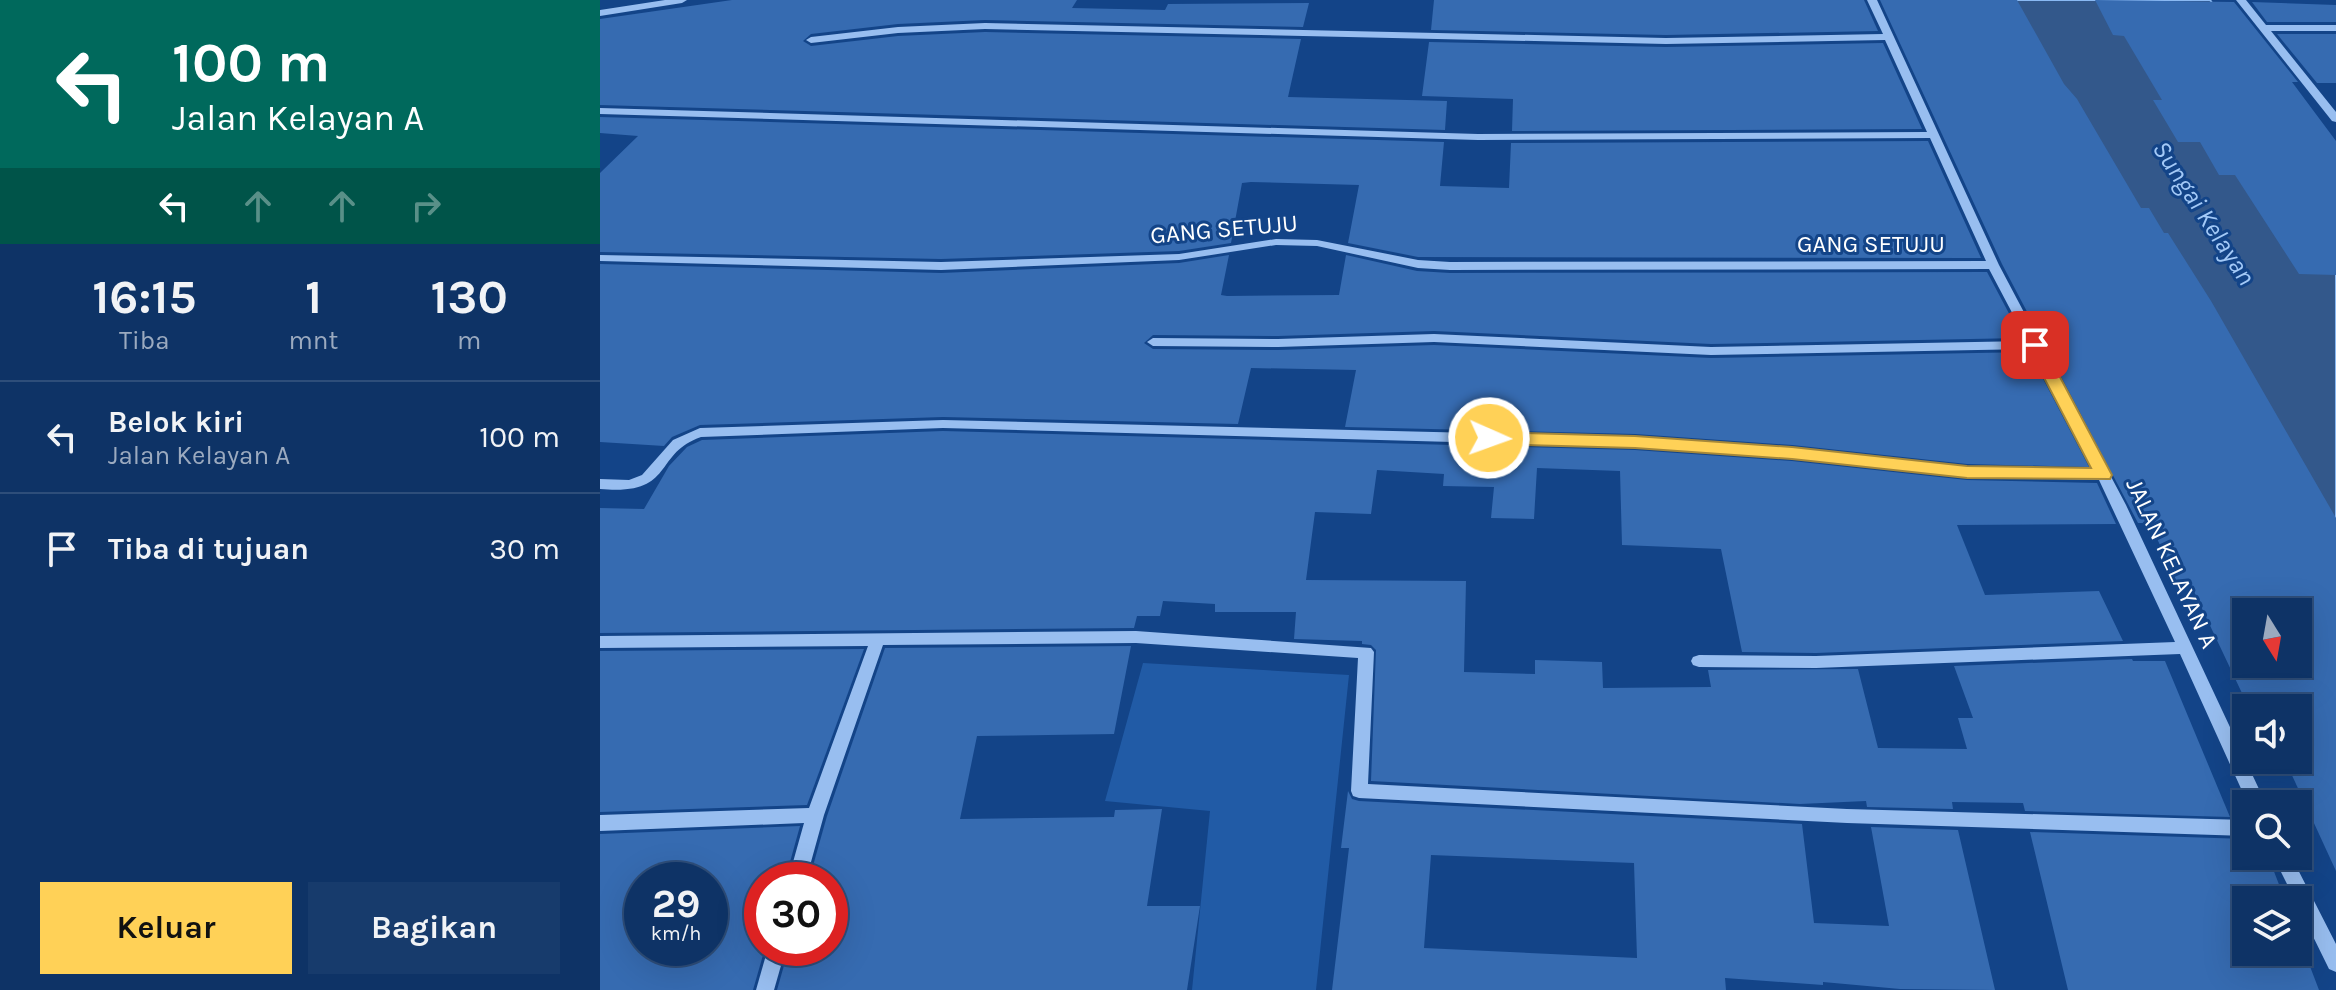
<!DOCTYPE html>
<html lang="id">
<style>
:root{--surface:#0e3366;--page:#173b6c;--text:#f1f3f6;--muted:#9baabf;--line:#2e4e7a;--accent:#ffd157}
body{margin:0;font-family:Karla,sans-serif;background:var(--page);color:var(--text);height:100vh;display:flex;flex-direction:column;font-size:30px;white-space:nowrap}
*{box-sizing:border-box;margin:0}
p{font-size:26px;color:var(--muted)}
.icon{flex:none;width:44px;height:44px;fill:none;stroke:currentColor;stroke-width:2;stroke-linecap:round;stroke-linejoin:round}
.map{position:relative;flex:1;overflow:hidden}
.panel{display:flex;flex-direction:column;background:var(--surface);width:600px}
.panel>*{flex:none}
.guide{background:#00695c;color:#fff;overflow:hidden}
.needle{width:52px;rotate:169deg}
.controls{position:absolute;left:1632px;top:598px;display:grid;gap:16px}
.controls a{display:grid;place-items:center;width:80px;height:80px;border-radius:0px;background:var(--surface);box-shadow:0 8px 32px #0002,0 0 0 2px var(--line);font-size:40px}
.speed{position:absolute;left:24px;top:862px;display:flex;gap:16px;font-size:40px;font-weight:700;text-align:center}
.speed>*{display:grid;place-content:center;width:104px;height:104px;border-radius:50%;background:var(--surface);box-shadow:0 8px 32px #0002,0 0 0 2px var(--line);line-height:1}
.speed small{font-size:20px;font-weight:400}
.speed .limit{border:12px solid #d22;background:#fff;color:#111}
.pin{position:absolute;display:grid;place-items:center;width:68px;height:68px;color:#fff;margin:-34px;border-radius:16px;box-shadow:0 4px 12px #0006}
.me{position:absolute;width:88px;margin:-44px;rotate:92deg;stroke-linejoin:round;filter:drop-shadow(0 0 6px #0008)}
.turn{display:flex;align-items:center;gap:28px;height:168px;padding:0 40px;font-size:36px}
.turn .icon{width:104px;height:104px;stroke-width:2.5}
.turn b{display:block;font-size:56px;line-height:68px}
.lanes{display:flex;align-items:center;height:76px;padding:0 40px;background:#0003;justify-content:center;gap:40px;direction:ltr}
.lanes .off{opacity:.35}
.eta{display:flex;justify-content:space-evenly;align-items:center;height:136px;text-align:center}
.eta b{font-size:48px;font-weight:700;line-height:56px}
.button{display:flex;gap:16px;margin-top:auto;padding:16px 40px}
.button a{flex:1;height:92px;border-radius:0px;background:var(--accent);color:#111;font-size:32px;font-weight:700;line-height:92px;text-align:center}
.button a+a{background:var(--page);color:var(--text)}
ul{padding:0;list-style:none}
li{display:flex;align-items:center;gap:24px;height:112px;padding:0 40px;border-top:2px solid var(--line)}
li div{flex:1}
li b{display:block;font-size:30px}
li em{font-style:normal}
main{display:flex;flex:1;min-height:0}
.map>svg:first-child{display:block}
.green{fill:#215ba6}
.water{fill:#33588b;stroke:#8ab9f3;stroke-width:2}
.building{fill:#366bb1;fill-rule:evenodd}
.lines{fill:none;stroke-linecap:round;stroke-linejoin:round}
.minor{fill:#98bef0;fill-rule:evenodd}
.route{fill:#ffd157;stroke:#a68839;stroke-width:2}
.labels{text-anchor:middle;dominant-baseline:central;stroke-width:6;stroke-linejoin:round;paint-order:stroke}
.street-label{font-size:24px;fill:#fff;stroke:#134488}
.water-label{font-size:26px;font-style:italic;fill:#a3c9f7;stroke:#134488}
</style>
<main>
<section class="panel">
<div class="guide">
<div class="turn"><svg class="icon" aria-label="left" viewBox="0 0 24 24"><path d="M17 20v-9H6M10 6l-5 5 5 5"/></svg><div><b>100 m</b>Jalan Kelayan A</div></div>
<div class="lanes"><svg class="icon" aria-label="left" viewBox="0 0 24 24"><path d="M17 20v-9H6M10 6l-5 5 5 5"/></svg><svg class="icon off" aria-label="ahead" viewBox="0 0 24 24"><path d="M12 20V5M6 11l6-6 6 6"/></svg><svg class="icon off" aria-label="ahead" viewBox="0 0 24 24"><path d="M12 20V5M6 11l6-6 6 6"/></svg><svg class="icon off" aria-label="right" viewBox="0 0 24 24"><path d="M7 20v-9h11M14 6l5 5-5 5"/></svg></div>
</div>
<div class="eta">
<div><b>16:15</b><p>Tiba</p></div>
<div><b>1</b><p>mnt</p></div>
<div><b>130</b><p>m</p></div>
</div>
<ul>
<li><svg class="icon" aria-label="left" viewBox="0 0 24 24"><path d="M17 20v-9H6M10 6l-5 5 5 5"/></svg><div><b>Belok kiri</b><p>Jalan Kelayan A</p></div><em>100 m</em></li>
<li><svg class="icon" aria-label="arrive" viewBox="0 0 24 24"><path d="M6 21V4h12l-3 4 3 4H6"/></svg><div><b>Tiba di tujuan</b></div><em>30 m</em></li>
</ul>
<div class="button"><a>Keluar</a><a>Bagikan</a></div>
</section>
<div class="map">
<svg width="1736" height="990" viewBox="0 0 1736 990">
<rect width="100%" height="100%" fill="#134488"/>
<path class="green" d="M543,663L749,675L716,990H592L610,811L505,801Z"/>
<path class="water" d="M1312,0H1610L1736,180V802L1698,708V612H1646Z"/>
<g class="building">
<path d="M132,0H477L472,8L565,10L568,4L709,3L703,27L385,20L298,24L211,34L203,41L211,46L298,36L385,32L701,39L688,97L847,101L845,130L0,105V19Z"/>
<path d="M834,0H1264L1278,31L1066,35L831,30Z"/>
<path d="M1280,0H1417L1464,84L1477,99L1541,208H1549L1564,233H1568L1611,301L1736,518V871L1685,760H1698V708H1649L1589,581L1578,585L1550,523H1538L1402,264ZM1646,612H1698V664H1646Z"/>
<path d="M1495,0L1634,2L1698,82H1692L1736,141V275L1699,274L1635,175H1619L1600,142H1578L1553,100H1562L1524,36L1513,35Z"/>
<path d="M1652,2L1736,5V22H1667Z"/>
<path d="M1677,34H1736V83H1717Z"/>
<path d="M829,42L1066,47L1283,43L1322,129L912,131L913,99L822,96Z"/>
<path d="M0,117L844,142L840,186L909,188L911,143L1328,141L1381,258L818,257L748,243L759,185L651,182L642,183L631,243L579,251L341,259L0,252V173L38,136L0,133Z"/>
<path d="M629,255L621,295L627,296L739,295L746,255L817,271L850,273L1387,272L1422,338L1111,344L834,331L678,336L553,335L544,343L553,349L678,350L834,345L1111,358L1429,352L1489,467L1367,464L1192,445L1035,434L745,427L756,370L651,368L638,424L343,417L100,425L72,437L64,446L0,442V264L341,273L579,263Z"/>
<path d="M343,431L1035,450L1192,461L1367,480L1497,483L1516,524L1357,525L1385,595L1499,591L1523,641L1216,653L1142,652L1121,549L1022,545L1020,471L937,468L934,519L891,518L894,487L843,486L844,474L777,470L771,514L715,512L706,580L866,581L864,672L935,674V660L1002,662L1003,688L1111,687L1108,670L1258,669L1278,748L1367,749L1358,718H1373L1354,666L1532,659L1533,661H1565L1630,817L1425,811L1423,803L1352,802L1353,809L1267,807L1266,801L1200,804L771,781L776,650L771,645L762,644V641L694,639L696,612H615V604L563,601L560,616H537L534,628L0,633V508L44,509L69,466L87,447L102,440Z"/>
<path d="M531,646L514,734L377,736L360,819L514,817L515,810L562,809L547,906H600L587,990H177L189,948H230V880H209L227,816L285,648Z"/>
<path d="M264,649L207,805L0,812V651Z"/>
<path d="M748,791L752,799L759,801L1202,824L1214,923L1289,926L1271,827L1358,830L1395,990L1300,989L1223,982V985L1125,978L1126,990H732L749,848H741ZM831,855L1034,863L1037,958L824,948Z"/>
<path d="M200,826L185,880H162V948H165L153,990H0V834ZM42,880H110V948H42Z"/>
<path d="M1430,832L1646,839V856H1668L1685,900H1646V952H1698V935L1719,990H1468Z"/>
</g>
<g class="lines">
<g class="minor">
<path d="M65,0H87L82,3L0,16V10Z"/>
<path d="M1267,0H1277L1399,265L1526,505L1666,804H1648L1580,654L1216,668L1099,667L1093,665L1091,661L1093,657L1099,655L1216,656L1575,642L1499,480L1367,477L1192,458L1035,447L343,428L101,437C52,454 76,496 0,489V479L29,480L42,475L73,440L100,428L343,420L1035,437L1192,448L1367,467L1494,470L1431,349L1111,355L834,342L678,347L553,346L547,342L553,338L678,339L834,334L1111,347L1427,341L1389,269L850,270L818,268L717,246L676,245L579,260L341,270L0,261V255L341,262L579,254L676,239L717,240L818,260L850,262L1386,261L1330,138L878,140L0,114V108L878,134L1327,132L1285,40L1066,44L385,29L298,33L211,43L206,40L211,37L298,27L385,23L1066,38L1283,34Z"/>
<path d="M1636,0H1646L1666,25H1736V31H1671L1736,112V122L1732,121Z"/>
<path d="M536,631L771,648L774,652L768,784L1247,809L1646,820V836L1247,823L759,798L753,796L751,791L758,658L536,643L283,645L224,815L206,880H188L204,823L0,831V815L209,808L268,646L0,648V636Z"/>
<path d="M1673,856H1691L1736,944V972L1729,969L1698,906V900H1695Z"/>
<path d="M168,948H186L174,990H156Z"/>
</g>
</g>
<path class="route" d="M1435,340L1443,345L1512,475L1510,479L1367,478L1192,459L1035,448L889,444L880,438L889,432L1035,436L1192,447L1367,466L1491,468L1427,345Z"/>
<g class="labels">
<g class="street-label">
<text transform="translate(624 229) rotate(-5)">GANG SETUJU</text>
<text x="1271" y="244">GANG SETUJU</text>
<text transform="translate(1572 563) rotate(65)">JALAN KELAYAN A</text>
</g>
<g class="water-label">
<text transform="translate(1604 213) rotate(57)">Sungai Kelayan</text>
</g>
</g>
</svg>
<div class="controls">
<a><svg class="needle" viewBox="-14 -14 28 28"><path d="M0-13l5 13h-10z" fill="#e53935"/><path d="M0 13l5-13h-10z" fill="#9baabf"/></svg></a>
<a><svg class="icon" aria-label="sound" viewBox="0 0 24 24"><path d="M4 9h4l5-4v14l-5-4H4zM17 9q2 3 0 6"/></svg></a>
<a><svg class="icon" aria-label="search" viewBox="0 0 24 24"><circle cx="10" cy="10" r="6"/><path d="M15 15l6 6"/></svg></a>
<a><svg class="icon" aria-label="layers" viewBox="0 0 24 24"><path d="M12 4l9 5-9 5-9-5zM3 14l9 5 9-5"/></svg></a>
</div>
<div class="speed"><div>29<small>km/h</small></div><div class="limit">30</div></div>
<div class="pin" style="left:1435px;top:345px;background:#d93025"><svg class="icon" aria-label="arrive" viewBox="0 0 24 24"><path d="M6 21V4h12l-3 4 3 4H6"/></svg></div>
<svg class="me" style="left:889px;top:438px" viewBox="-20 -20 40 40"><circle r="17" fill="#ffd157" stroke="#fff" stroke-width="3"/><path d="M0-11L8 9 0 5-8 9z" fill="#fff"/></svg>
</div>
</main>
